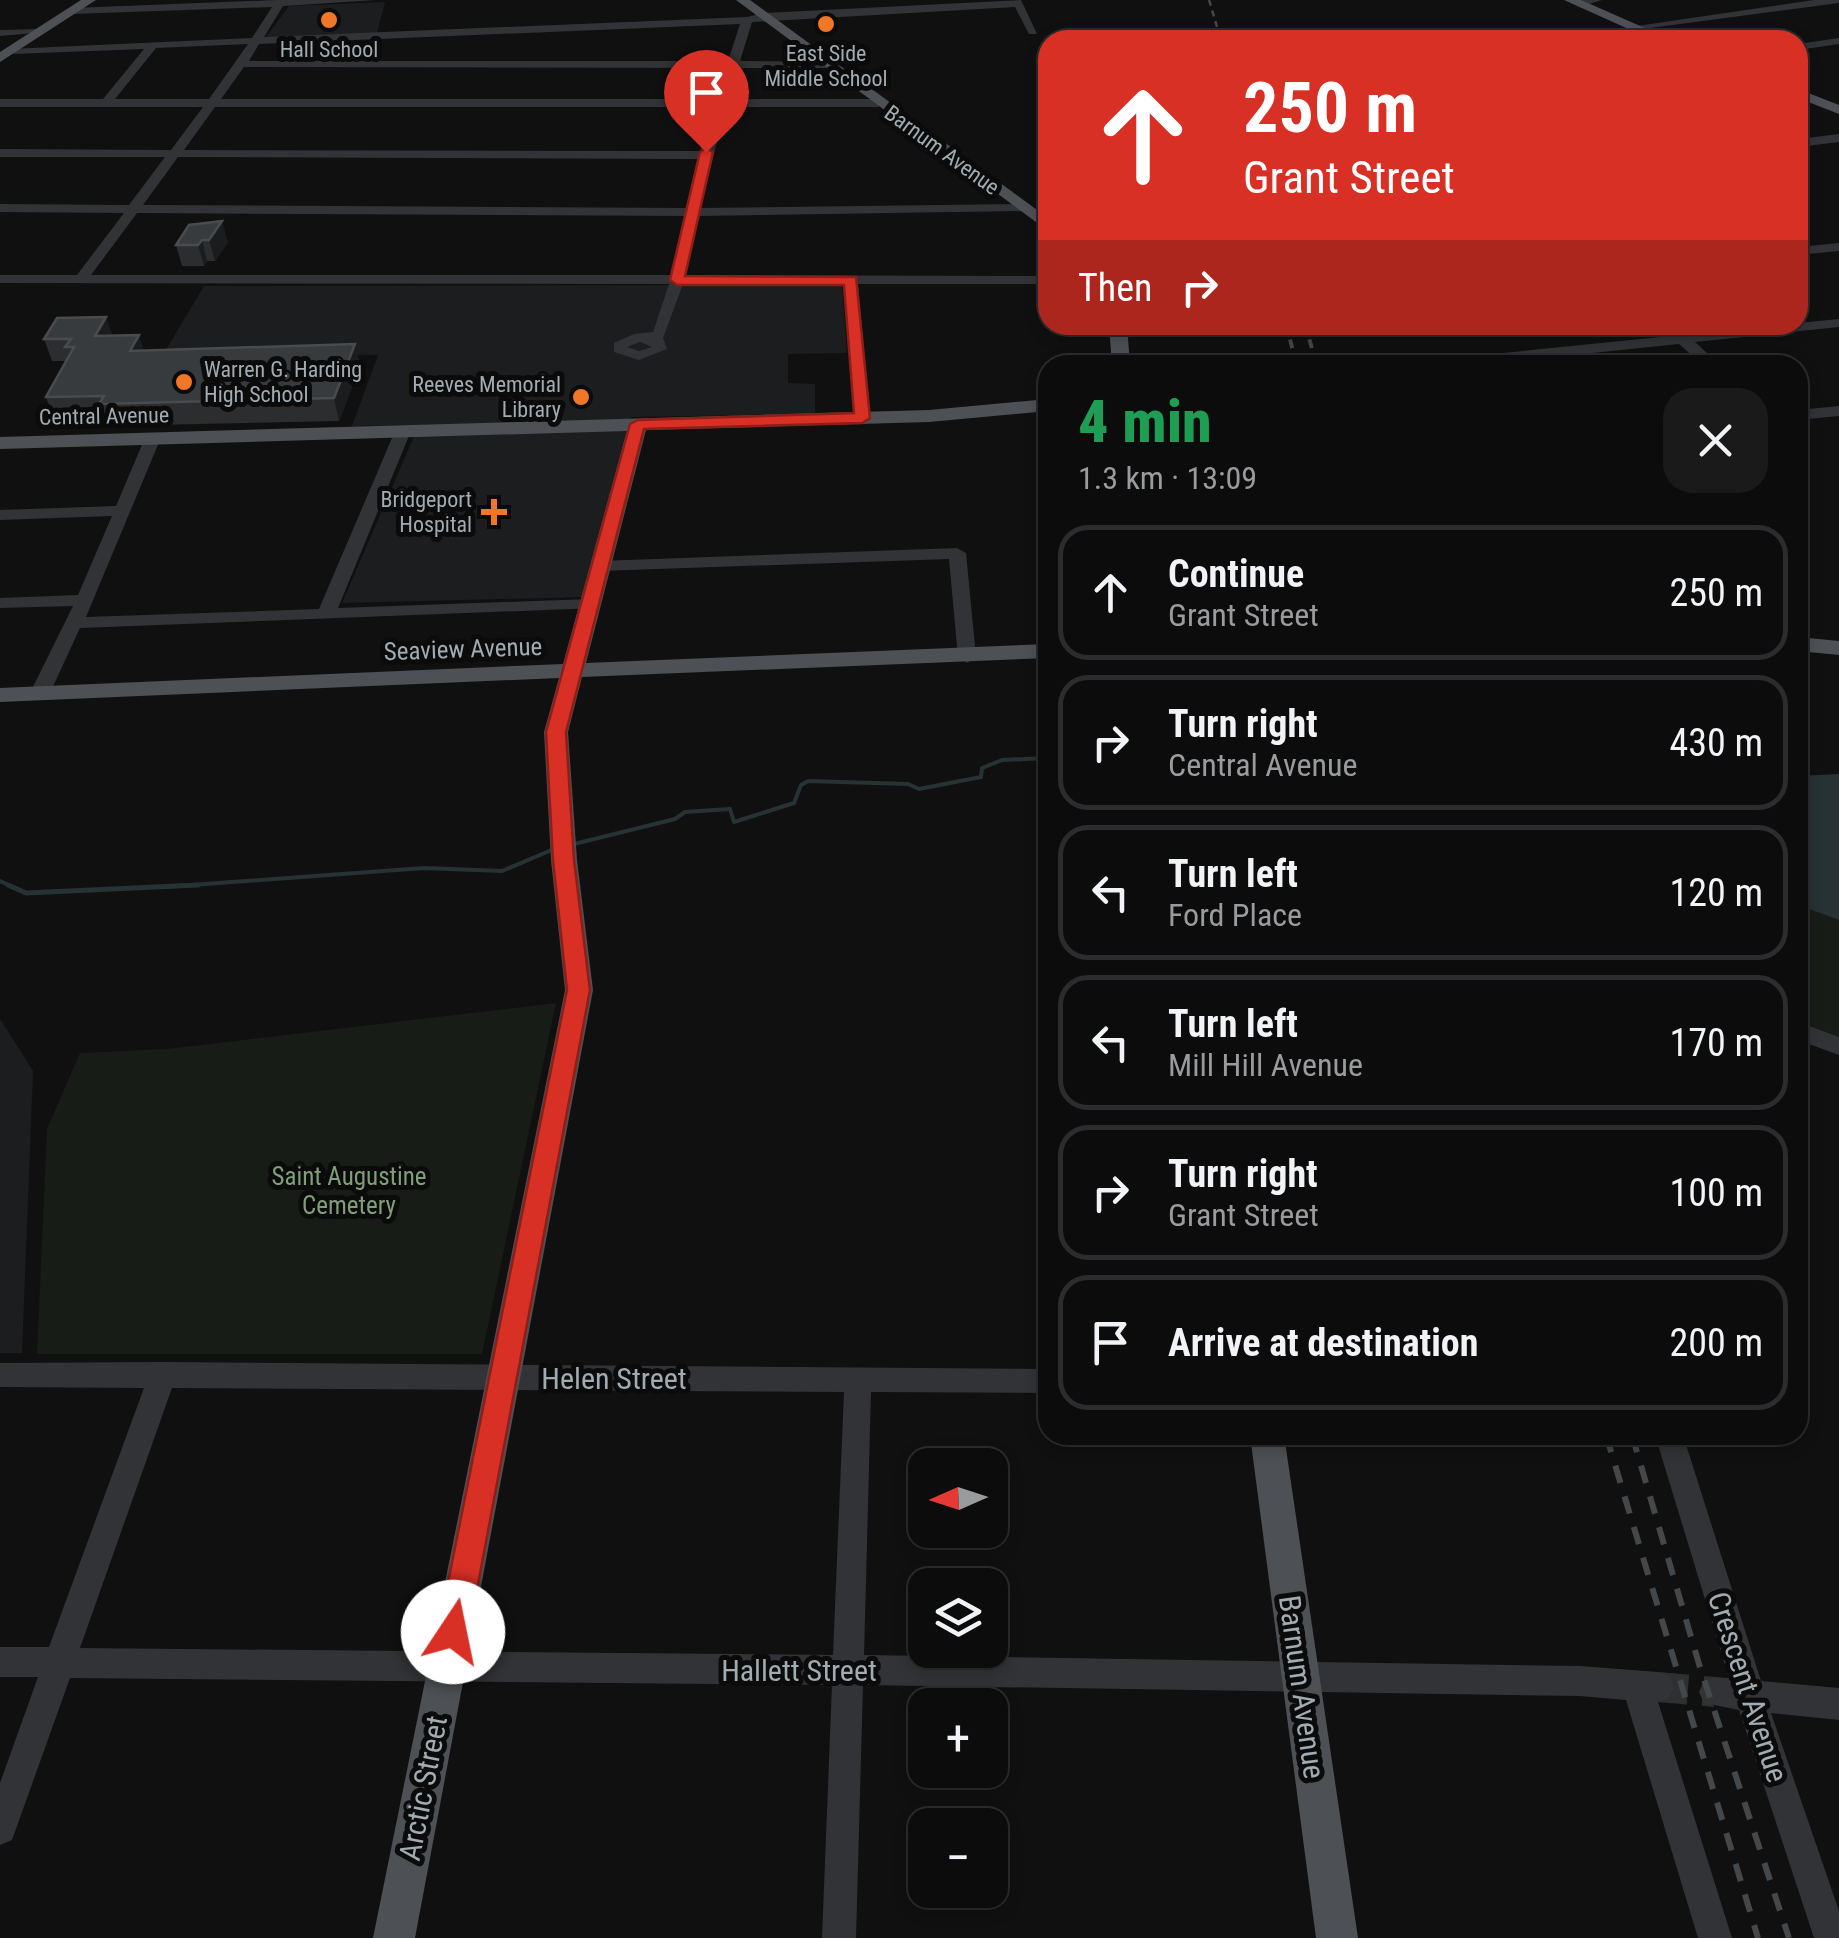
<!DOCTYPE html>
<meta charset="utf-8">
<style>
:root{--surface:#0c0c0d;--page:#1a1a1b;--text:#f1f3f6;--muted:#9a9b9d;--line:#2c2c2e}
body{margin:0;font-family:"Roboto Condensed",sans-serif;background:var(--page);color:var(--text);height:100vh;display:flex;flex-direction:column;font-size:38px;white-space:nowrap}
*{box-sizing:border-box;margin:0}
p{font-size:32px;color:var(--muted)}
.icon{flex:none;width:55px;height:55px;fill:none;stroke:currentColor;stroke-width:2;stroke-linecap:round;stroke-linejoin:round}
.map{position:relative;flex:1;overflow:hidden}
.side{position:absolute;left:1038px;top:355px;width:770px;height:1090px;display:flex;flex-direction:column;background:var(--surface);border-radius:30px;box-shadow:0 5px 15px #0003,0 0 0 2px var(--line)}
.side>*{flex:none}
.hud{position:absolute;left:1038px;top:30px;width:770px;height:305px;border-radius:30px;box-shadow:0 5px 15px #0003,0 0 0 2px var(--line);background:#d93025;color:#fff;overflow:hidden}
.needle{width:65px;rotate:267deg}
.fabs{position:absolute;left:908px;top:1448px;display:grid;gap:20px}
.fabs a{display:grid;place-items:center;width:100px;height:100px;border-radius:20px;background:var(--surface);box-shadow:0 5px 15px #0003,0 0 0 2px var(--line);font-size:50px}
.pin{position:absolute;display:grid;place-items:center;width:85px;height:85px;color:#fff;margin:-102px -42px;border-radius:50% 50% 50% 0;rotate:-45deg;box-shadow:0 0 10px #0007}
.pin .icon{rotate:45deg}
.me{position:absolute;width:110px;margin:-55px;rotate:11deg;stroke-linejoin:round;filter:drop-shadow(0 0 8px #0008)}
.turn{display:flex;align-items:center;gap:35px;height:210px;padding:0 40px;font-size:45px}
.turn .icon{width:130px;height:130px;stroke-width:2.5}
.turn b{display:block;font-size:70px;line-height:85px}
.then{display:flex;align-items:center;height:95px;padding:0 40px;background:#0003;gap:20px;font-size:38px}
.round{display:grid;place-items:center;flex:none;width:105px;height:105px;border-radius:30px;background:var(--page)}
.summary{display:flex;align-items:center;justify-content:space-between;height:170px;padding:0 40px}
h1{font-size:60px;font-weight:800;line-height:75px;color:#1e9e55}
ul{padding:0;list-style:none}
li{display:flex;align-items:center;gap:30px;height:135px;margin:0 20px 15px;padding:0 20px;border:5px solid var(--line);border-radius:30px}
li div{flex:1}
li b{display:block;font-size:38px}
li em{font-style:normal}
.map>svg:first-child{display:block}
.built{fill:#1c1d1e}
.green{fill:#171c16}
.water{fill:#273235}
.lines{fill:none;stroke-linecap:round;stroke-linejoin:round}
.stream-far1{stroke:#273235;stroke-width:4}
.stream{stroke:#273235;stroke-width:5}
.minor-tunnel{stroke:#2d2f31;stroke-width:30;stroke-dasharray:30 15;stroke-linecap:butt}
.minor{fill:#313336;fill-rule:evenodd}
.major{fill:#4d5155;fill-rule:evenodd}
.rail-far2{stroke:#44484b;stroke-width:2.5;stroke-dasharray:6 5;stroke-linecap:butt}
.rail-far1{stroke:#44484b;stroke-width:4;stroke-dasharray:9 6;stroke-linecap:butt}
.rail{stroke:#44484b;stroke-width:6;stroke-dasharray:18 14;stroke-linecap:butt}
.wall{fill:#2c2d2f}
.shaded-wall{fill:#1b1c1d}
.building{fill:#383b3d;stroke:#494c4f;stroke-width:2.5}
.route{fill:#d93025;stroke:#8d1f18;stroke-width:2.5}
.poi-dot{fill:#f17728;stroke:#0b0b0c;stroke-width:4}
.labels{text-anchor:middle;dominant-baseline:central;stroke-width:10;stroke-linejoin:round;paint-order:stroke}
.far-poi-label{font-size:22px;fill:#a1abb2;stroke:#0b0b0c}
.far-street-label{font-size:22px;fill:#a1abb2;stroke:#0b0b0c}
.street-label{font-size:25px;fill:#a1abb2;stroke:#0b0b0c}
.park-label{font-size:25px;fill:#809e78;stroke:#0b0b0c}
.near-street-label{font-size:30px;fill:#a1abb2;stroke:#0b0b0c}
</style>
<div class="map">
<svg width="1839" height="1938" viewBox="0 0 1839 1938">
<rect width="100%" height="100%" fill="#101011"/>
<g class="built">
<path d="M385,2L377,33L266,37L289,6Z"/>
<path d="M842,285L847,353L788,354V383L815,384V414L631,417L584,597L342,603L419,425L352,426L378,355L164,353L204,286Z"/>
<path d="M0,1019L33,1071L22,1353H0Z"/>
</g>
<g class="green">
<path d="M1798,905L1839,920V1039L1798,1024Z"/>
<path d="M556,1003L482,1354H37L47,1129L80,1053L167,1049Z"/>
</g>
<path class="water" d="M1839,774V920L1798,905V776Z"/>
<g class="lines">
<g class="stream-far1">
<path d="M570,845L675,819L685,812L730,809L734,822L794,803L801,785L808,781L908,784L919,789L981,777L982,768L1002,760L1048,758"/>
<path d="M0,881L13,887"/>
<path d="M165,887L424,868L502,871L554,849"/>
</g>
<path class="stream" d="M8,885L26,893L198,885"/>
<path class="minor-tunnel" d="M1658,1687L1715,1692"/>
<g class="minor">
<path d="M277,0H376L283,6L264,37L747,17L764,13L1021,0L1037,34H1029L1015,7L752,22L740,61L828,62L834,65L828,68H738L728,99H878L884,103L878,107H726L700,208L1020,204L1027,208L1025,211L698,216L685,275L1048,276V284H858L870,418L862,423L854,418L844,284H683L663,338L667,349L639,360L614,352V343L634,334L653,332L669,284L0,283V275H77L124,213L0,212V204L129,205L165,157H0V149L171,150L203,107H0V99H103L144,49L13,54L9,49L252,38L272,7L72,14L67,11L72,8ZM740,24L728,61H249L259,44ZM248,44L209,99H115L156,48ZM244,67L726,68L716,99H221ZM215,107H714L700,151L184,150ZM178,157L698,159L687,208L143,205ZM137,213L685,216L671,275H91ZM640,342L652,347L639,351L627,347Z"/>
<path d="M1583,0H1602L1579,7L1574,4Z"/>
<path d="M1814,0H1839V3L1635,30L1630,27Z"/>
<path d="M0,30L40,29L45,32L0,36Z"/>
<path d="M1839,38V44L1798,50V44Z"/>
<path d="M1839,134V142L1798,147V139Z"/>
<path d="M1839,243V251L1798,255V247Z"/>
<path d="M1839,319V327L1695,342L1720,365H1703L1679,344L1477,365H1426L1434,360L1670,336L1659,325H1675L1686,334Z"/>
<path d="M1839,406V416L1798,420V410Z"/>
<path d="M403,426L411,431L338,608L590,599L596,600V608L80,628L50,693L40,699L33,697L30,693L73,606L0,608V598L78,595L112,516L0,520V510L116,506L144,440L158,437L160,440L86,617L319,609L395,431Z"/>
<path d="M957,548L966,553L976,657L967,663L958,657L949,559L600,571L591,566L600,561Z"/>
<path d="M1798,1022L1839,1037V1055L1798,1040Z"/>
<path d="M163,1362L1048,1369V1393L871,1392L864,1655L1580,1666L1658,1672L1669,1676L1674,1687L1669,1698L1658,1702L1732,1938H1698L1626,1700L1580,1696L863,1685L856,1938H822L832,1685L70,1678L12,1840L0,1845V1783L38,1677H0V1647H49L144,1388L0,1387V1363ZM172,1388L844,1392L833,1655L80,1648Z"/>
<path d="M1655,1435H1683L1761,1681L1839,1688V1720L1771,1713L1839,1911V1938H1814L1739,1710L1704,1703L1699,1692L1704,1681L1715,1677L1729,1678Z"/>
</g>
<g class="major">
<path d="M81,0H96L0,62V52Z"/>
<path d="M736,0H750L1048,218V231Z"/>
<path d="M1564,0H1581L1672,40H1653Z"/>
<path d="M1798,89L1839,105V114L1798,98Z"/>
<path d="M1109,325H1127L1130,365H1112Z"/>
<path d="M1048,399V411L929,422L646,430L586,663L1048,644V658L582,677L568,732L577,860L593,990L415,1938H373L565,990L551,860L544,732L559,678L0,702V688L563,664L627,431L0,449V437L929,410Z"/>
<path d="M1798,637L1839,641V655L1798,651Z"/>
<path d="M1250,1435H1284L1358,1938H1316Z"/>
</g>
<path class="rail-far2" d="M1209,0L1221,40"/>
<g class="rail-far1">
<path d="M1286,325L1297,365"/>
<path d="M1305,325L1317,365"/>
</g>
<g class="rail">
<path d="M1606,1435L1758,1938"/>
<path d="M1632,1435L1699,1664L1789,1938"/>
</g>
</g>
<g class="wall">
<path d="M189,225L228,242L215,261H207L204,266H182L176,245Z"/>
<path d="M112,335L144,350L355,344L360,366L339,421L107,426L104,419L54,420L46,397L67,361H52L44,339Z"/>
</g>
<g class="shaded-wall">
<path d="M222,221L228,242L215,261L209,240Z"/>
<path d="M202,240L207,261L204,266L198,245Z"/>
<path d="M106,317L114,339L95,336Z"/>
<path d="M139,335L146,357L130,351Z"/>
<path d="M355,344L360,366L339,421L334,398Z"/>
</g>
<g class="building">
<path d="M222,221L209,240H202L198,245H176L189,225Z"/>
<path d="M106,317L95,336L139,335L130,351L355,344L334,398L99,404L104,396L46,397L74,347H65L71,339H44L57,318Z"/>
</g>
<path class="route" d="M706,148L713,152L685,276L856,277L870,418L862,423L644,429L566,732L574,860L590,990L469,1632L464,1643L453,1647L442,1643L438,1632L567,990L553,860L546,732L630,424L638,420L854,413L844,285H677L670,280L700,152Z"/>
<g class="poi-dot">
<circle cx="329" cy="20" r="10"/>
<circle cx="826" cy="24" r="10"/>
<circle cx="184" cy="382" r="10"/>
<circle cx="581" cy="397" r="10"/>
<path d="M489 497h10v10h10v10h-10v10h-10v-10h-10v-10h10z"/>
</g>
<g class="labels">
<g class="far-poi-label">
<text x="329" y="49">Hall School</text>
<text x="826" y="53">East Side<tspan x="826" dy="25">Middle School</tspan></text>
<text x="204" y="369" text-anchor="start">Warren G. Harding<tspan x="204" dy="25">High School</tspan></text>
<text x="561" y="384" text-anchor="end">Reeves Memorial<tspan x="561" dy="25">Library</tspan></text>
<text x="472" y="499" text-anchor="end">Bridgeport<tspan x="472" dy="25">Hospital</tspan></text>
</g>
<g class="far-street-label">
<text transform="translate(942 150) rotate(36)">Barnum Avenue</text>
<text transform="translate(104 416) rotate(-1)">Central Avenue</text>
</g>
<g class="street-label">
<text transform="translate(463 649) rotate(-2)">Seaview Avenue</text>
</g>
<g class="park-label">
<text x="349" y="1176">Saint Augustine<tspan x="349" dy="29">Cemetery</tspan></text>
</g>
<g class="near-street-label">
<text x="614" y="1378">Helen Street</text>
<text x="799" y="1670">Hallett Street</text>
<text transform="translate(1302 1687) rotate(82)">Barnum Avenue</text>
<text transform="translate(1748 1687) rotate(72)">Crescent Avenue</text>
<text transform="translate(423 1788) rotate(-79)">Arctic Street</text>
</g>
</g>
</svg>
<div class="fabs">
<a><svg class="needle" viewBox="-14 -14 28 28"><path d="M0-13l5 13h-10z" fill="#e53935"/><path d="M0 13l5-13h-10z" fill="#9a9b9d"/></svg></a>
<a><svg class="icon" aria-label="layers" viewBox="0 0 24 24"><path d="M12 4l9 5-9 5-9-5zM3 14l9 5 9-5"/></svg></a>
<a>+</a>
<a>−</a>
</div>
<div class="pin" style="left:706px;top:152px;background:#d93025"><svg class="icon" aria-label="arrive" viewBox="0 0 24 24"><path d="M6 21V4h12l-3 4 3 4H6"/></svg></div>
<svg class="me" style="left:453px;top:1632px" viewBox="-20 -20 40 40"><circle r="19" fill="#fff"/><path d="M0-13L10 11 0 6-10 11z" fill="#d93025"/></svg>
<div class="hud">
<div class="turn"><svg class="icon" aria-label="ahead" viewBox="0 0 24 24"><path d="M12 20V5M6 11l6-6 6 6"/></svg><div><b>250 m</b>Grant Street</div></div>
<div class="then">Then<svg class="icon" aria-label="right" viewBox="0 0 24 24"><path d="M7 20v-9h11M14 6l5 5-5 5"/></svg></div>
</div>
<section class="side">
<div class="summary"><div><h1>4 min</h1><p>1.3 km · 13:09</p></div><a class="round"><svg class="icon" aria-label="close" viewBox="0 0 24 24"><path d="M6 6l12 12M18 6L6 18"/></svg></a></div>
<ul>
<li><svg class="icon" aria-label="ahead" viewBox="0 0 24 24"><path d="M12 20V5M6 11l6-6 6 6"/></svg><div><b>Continue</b><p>Grant Street</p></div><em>250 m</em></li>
<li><svg class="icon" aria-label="right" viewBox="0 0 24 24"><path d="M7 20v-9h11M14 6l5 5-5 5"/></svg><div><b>Turn right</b><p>Central Avenue</p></div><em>430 m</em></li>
<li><svg class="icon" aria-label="left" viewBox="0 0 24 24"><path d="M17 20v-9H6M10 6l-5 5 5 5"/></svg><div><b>Turn left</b><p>Ford Place</p></div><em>120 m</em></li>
<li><svg class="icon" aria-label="left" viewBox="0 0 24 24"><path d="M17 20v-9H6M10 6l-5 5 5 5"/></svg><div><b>Turn left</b><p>Mill Hill Avenue</p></div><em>170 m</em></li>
<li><svg class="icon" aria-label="right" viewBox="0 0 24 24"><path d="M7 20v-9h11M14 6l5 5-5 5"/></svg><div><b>Turn right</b><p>Grant Street</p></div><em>100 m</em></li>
<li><svg class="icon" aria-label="arrive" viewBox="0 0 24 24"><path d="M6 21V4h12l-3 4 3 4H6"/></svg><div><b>Arrive at destination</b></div><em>200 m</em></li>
</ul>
</section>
</div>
